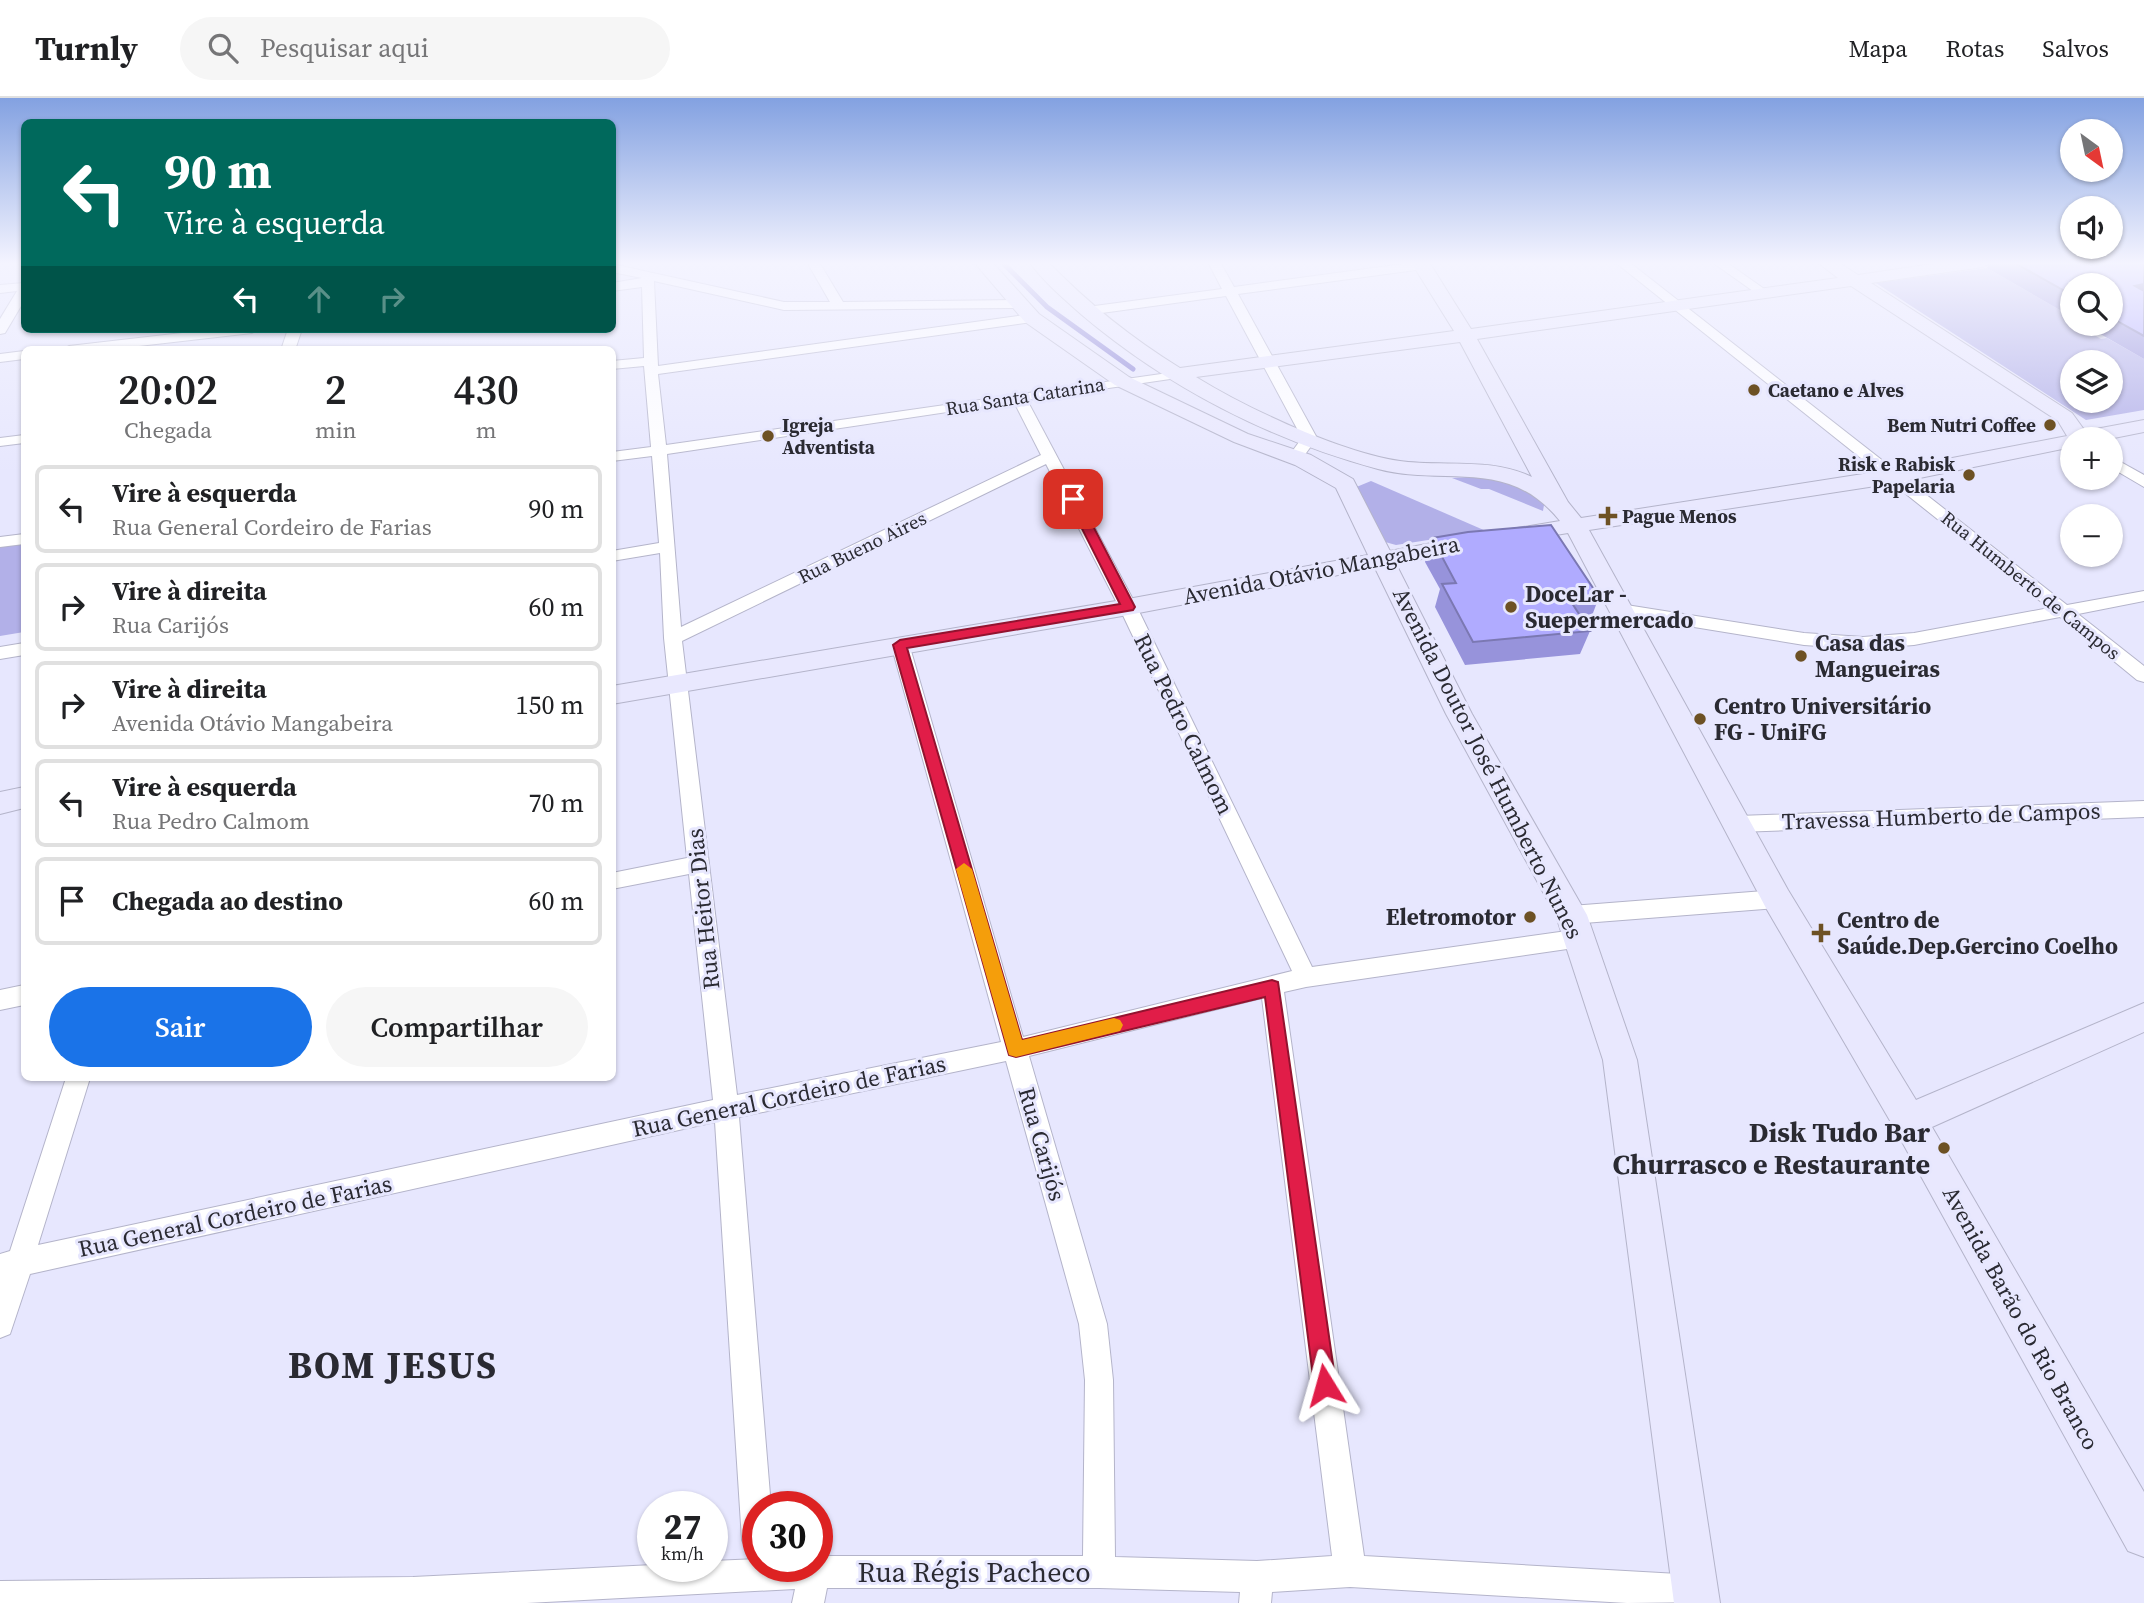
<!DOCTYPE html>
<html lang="pt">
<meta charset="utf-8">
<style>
:root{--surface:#fff;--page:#f6f6f6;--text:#202124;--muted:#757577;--line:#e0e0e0;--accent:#1a73e8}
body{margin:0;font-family:"Source Serif 4",serif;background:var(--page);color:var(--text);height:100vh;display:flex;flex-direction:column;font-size:26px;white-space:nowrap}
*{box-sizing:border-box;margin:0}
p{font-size:23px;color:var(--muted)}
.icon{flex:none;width:38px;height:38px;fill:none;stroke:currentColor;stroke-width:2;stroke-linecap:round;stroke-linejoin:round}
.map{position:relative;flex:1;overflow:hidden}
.drawer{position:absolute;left:21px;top:248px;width:595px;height:735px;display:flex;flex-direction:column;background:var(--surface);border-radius:10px;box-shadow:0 2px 5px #0004}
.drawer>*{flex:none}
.top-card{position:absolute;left:21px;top:21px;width:595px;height:214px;border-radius:10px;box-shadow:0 2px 5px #0004;background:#00695c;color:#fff;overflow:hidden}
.needle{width:46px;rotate:147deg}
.controls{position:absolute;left:2060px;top:21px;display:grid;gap:14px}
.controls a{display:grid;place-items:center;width:63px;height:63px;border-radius:50%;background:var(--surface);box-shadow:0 2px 5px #0004;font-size:35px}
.speed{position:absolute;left:637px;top:1393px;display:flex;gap:14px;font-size:35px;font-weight:700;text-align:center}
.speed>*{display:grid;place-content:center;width:91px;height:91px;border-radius:50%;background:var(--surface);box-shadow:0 2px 5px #0004;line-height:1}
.speed small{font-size:18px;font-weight:400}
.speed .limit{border:10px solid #d22;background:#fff;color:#111}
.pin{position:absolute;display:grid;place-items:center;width:60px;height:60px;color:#fff;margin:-30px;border-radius:14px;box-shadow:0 4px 10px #0006}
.me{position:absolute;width:77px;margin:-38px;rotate:352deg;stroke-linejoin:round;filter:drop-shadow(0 0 5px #0008)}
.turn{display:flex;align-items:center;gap:24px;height:147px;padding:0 28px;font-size:32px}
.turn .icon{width:91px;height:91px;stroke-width:2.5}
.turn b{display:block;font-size:49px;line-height:60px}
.lanes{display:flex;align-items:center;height:66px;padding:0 28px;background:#0003;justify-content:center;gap:35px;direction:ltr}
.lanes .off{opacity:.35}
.eta{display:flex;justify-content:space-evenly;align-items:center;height:119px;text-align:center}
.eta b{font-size:42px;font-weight:600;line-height:49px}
.cta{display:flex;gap:14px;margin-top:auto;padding:14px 28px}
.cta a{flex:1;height:80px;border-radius:42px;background:var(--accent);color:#fff;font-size:28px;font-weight:600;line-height:80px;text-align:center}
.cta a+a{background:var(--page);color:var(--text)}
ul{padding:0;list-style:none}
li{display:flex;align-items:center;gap:21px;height:88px;margin:0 14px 10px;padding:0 14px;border:4px solid var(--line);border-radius:10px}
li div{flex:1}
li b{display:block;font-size:26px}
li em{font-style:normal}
header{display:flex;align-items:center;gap:42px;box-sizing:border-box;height:98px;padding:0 35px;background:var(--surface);border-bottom:2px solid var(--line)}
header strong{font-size:33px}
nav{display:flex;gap:38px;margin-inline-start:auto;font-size:24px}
.search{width:490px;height:63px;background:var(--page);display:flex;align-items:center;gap:18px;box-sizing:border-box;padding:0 24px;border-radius:38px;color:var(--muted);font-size:26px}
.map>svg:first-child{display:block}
.green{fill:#b2b0e8;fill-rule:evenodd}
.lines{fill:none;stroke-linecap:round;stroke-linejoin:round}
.stream{stroke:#8b85d6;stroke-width:5}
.street-casing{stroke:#b4b4ca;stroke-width:2}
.secondary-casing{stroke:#b4b4ca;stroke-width:2}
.street{fill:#fff;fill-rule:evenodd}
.secondary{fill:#e9e8fe;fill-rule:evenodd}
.wall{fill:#9793db}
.shaded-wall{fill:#7b78b2}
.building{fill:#b0abff;stroke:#7b78b2;stroke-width:2}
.route{fill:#e11d48;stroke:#92132f;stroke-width:2}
.slow{fill:#f59e0b}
.poi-dot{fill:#6d5124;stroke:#e7e7fe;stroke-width:2.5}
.labels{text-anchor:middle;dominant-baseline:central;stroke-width:6;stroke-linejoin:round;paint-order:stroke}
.far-poi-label{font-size:19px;font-weight:bold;fill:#2a2a32;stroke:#e7e7fe;text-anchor:start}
.far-street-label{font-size:19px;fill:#2a2a32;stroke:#e7e7fe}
.street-label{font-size:23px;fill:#2a2a32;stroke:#e7e7fe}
.poi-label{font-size:23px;font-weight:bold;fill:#2a2a32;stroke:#e7e7fe;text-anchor:start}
.near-poi-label{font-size:28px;font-weight:bold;fill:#2a2a32;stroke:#e7e7fe;text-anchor:end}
.near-street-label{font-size:28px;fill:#2a2a32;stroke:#e7e7fe}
.near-district-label{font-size:37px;font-weight:bold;letter-spacing:2px;fill:#2a2a32;stroke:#e7e7fe}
</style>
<header>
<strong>Turnly</strong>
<div class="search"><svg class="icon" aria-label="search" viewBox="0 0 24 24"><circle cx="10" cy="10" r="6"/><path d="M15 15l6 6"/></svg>Pesquisar aqui</div>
<nav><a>Mapa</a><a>Rotas</a><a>Salvos</a></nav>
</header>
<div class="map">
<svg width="2144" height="1505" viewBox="0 0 2144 1505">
<rect width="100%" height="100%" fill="#e7e7fe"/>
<g class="green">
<path d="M1987,170L2072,219V226H2084L2079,228L2101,241L2107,240L2144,261V312L2086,322L1876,185ZM2072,264H2110V303H2072Z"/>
<path d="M1498,377L1538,395L1544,407L1543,413L1489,391H1481L1452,380Z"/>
<path d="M1371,383L1486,433L1396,447L1378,442L1354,390Z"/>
<path d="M24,443V534L0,538V446Z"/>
</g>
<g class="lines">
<path class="stream" d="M1002,164L1047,209L1133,271"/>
<defs>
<g id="street">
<path d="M807,164H819L843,204L1018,202L1024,206L1018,210L784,212L654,183L658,268L1032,216L1039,220L1032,224L658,276L666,347L1182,273L1184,276L1177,280L1027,302L1137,509L1312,869L1581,831L1589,834L1592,840L1589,846L1581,849L1306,889L1284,894L1364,1458L1696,1477L1707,1482L1712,1493L1707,1504L1627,1505L1350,1489L1272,1494L1271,1505H1239L1240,1494L1099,1490H827L824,1505H792L795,1491L527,1505H0V1483L413,1479L653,1467L712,1468V1463L758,1461V1468H817V1458H1083L1085,1282L1079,1226L1006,963L739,1019L771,1409H758V1458L747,1453L742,1442L715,1024L30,1176L10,1236L0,1240V1156L10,1153L66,980H90L38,1147L713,1002L689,776L612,791V775L687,760L664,540L660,455L612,463V453L659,445L652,358L612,363V354L651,349L644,268L612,271V263L644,260L642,189L612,193V185L642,180L612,174V166L784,204H830ZM1014,304L1041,357L681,529L667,356ZM1046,366L1119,509L1292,873L1023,939L909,546L900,540L891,546L1001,944L737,997L682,543ZM1262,900L1332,1458L1257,1463L1115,1459L1113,1282L1107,1226L1029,958Z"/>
<path d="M1208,164H1220L1234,189L1418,164L1429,167L1423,171L1238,196L1317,340L1301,362L1296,364L1288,359L1302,340L1226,198L1087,217L1081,213L1087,209L1222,191Z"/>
<path d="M1615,164H1629L2067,507L2144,493V503L2078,516L2144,568V584L2137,582L2060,519L1914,547L1863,551L1804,547L1614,516L1611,512L1614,508L1620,506L1804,535L1863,539L1914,535L2049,510Z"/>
<path d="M1712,164H1726L1770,195L1768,198H1760Z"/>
<path d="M24,185V203L5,235L0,236V221L17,193L0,195V187Z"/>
<path d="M217,231H259L252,235L104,252H62L69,248Z"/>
<path d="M288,231H302L295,252H281Z"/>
<path d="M24,253V261L0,264V256Z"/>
<path d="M24,337V345L0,348V340Z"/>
<path d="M2110,358L2144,377V389L2110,369Z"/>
<path d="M24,436V446L0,449V439Z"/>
<path d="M24,545V557L0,561V549Z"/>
<path d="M2144,703V719L1738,734L1731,731L1728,726L1731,721L1738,718Z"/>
<path d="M1777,792L1785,795L1788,801L1785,807L1777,810L1571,826L1563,823L1560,817L1563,811L1571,808Z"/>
<path d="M24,887V907L0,912V892Z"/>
</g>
<g id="secondary">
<path d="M974,164H992L1039,216L1129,279L1248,336L1311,357L1353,381L1390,453L1468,438L1476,440L1480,445L1476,450L1468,452L1396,466L1472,616L1587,817L1637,962L1720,1505H1674L1603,962L1556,818L1446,616L1375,470L1128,517L612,606V588L1128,501L1368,457L1336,390L1295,367L1234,344L1115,287L1025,224Z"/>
<path d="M1029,164H1048C1088,205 1131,240 1180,270L1454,233L1411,164H1429L1471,231L1838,180L1817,164H1838L1858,177L1946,164H1992L1983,169L1871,185L2072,315L2085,333L2144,322V334L2109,341H2072V349L1895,385L1589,432L1788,792L1916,1002L2144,905V934L1932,1029L2144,1394V1459L2128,1453L1896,1033L1766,810L1568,435L1513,444L1505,442L1501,437L1505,432L1560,423C1508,358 1446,389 1378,371C1270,342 1167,289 1082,217C1064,201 1044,184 1029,164ZM1851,188L2058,323L2067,338L1895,371L1581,420L1568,404L1477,241ZM1460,244L1532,379C1491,359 1444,369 1400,363C1340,354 1248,311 1196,279Z"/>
<path d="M24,689V710L0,716V694Z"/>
</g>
</defs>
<use href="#street" class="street-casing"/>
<use href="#secondary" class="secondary-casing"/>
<use href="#street" class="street"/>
<use href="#secondary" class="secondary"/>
</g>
<g class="wall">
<path d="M1990,164H2087L2144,167V261L2083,226H2110V187H2072V219L1987,170Z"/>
<path d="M1432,440L1599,499L1590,523H1584L1590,533L1580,556L1465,567L1435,509L1440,491L1425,464Z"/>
</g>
<path class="shaded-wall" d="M2144,186V200L2135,188Z"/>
<g class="building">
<path d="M2013,164H2137L2144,167V186L2135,188L2144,193V238L2110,219V187H2072V197Z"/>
<path d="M1551,427L1599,499L1570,502L1590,533L1473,544L1442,486L1456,485L1432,440L1468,434Z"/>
</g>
<linearGradient id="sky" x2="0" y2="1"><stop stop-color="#83a1e1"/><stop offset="0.44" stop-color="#f4f4ff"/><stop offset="1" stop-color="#f4f4ff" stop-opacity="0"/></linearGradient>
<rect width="2144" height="375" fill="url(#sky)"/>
<path class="route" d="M1073,398L1079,401L1135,509L1133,512L907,550L1022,942L1272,882L1278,884L1336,1287L1333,1295L1325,1298L1317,1295L1314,1287L1265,899L1016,959L1009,957L893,547L900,542L1120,506L1067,401Z"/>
<path class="slow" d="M964,765L972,771L1022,942L1114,920L1120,922L1123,927L1120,933L1016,959L1009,957L956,771Z"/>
<g class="poi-dot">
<circle cx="1754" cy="292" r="7"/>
<circle cx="2050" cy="327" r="7"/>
<circle cx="768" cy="338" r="7"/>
<circle cx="1969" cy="377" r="7"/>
<path d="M1604.5 407.5h7v7h7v7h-7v7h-7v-7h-7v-7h7z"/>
<circle cx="1511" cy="509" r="7"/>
<circle cx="1801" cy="558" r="7"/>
<circle cx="1700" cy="621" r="7"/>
<circle cx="1530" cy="819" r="7"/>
<path d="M1817.5 824.5h7v7h7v7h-7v7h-7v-7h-7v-7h7z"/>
<circle cx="1944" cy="1050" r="7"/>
</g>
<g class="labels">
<g class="far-poi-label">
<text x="1768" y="292">Caetano e Alves</text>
<text x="782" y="327">Igreja<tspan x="782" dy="22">Adventista</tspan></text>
<text x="2036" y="327" text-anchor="end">Bem Nutri Coffee</text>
<text x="1955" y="366" text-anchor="end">Risk e Rabisk<tspan x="1955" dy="22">Papelaria</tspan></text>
<text x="1622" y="418">Pague Menos</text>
</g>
<g class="far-street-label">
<text transform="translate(1025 298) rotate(-9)">Rua Santa Catarina</text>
<text transform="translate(862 449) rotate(-26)">Rua Bueno Aires</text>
<text transform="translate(2031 487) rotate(39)">Rua Humberto de Campos</text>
</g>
<g class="street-label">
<text transform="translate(1321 472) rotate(-11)">Avenida Otávio Mangabeira</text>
<text transform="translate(1184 626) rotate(64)">Rua Pedro Calmom</text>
<text transform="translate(1488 665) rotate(63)">Avenida Doutor José Humberto Nunes</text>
<text transform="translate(1941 718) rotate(-2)">Travessa Humberto de Campos</text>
<text transform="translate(703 811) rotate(-96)">Rua Heitor Dias</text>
<text transform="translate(789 998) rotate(-12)">Rua General Cordeiro de Farias</text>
<text transform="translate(1042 1046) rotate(74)">Rua Carijós</text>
<text transform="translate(235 1118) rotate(-12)">Rua General Cordeiro de Farias</text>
<text transform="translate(2021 1220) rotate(61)">Avenida Barão do Rio Branco</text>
</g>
<g class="poi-label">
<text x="1525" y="496">DoceLar -<tspan x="1525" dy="26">Suepermercado</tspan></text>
<text x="1815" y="545">Casa das<tspan x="1815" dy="26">Mangueiras</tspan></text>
<text x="1714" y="608">Centro Universitário<tspan x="1714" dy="26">FG - UniFG</tspan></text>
<text x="1516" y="819" text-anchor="end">Eletromotor</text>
<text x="1837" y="822">Centro de<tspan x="1837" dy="26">Saúde.Dep.Gercino Coelho</tspan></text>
</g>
<g class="near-poi-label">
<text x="1930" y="1034">Disk Tudo Bar<tspan x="1930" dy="32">Churrasco e Restaurante</tspan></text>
</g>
<g class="near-street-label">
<text x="974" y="1474">Rua Régis Pacheco</text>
</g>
<g class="near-district-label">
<text x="393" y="1267">BOM JESUS</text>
</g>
</g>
</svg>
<div class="controls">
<a><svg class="needle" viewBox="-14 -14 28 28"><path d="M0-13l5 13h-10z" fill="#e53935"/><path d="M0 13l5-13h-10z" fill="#757577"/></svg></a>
<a><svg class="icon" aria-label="sound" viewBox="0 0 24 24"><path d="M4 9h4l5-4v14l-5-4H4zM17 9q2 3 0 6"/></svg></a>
<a><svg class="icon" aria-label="search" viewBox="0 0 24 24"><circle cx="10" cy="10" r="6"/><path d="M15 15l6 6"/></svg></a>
<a><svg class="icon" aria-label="layers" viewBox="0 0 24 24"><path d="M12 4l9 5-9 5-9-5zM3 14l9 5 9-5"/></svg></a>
<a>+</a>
<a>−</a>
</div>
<div class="speed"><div>27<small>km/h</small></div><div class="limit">30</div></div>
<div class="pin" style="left:1073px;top:401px;background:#d93025"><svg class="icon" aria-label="arrive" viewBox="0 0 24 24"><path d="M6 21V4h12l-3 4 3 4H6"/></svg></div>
<svg class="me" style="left:1325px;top:1287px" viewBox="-20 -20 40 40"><path d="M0-17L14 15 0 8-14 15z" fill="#e11d48" stroke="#fff" stroke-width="4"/></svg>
<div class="top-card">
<div class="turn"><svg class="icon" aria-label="left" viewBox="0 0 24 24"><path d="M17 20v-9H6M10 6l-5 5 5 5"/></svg><div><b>90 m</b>Vire à esquerda</div></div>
<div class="lanes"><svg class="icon" aria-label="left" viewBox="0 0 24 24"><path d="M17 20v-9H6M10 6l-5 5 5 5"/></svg><svg class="icon off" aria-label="ahead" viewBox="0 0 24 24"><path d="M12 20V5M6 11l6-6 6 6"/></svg><svg class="icon off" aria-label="right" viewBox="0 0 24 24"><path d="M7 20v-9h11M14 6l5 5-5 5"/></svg></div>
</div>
<section class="drawer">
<div class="eta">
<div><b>20:02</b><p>Chegada</p></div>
<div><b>2</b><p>min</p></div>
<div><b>430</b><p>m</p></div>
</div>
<ul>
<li><svg class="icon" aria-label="left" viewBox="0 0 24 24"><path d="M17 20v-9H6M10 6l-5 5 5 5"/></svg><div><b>Vire à esquerda</b><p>Rua General Cordeiro de Farias</p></div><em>90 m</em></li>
<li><svg class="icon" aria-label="right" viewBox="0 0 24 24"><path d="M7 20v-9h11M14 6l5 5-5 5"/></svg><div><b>Vire à direita</b><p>Rua Carijós</p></div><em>60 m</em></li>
<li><svg class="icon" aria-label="right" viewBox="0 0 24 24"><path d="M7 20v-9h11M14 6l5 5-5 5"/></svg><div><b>Vire à direita</b><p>Avenida Otávio Mangabeira</p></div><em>150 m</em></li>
<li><svg class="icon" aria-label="left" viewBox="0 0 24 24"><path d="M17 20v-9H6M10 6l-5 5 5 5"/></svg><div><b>Vire à esquerda</b><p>Rua Pedro Calmom</p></div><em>70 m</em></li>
<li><svg class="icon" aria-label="arrive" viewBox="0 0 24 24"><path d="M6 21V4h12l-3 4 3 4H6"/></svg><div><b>Chegada ao destino</b></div><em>60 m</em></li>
</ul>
<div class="cta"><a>Sair</a><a>Compartilhar</a></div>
</section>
</div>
